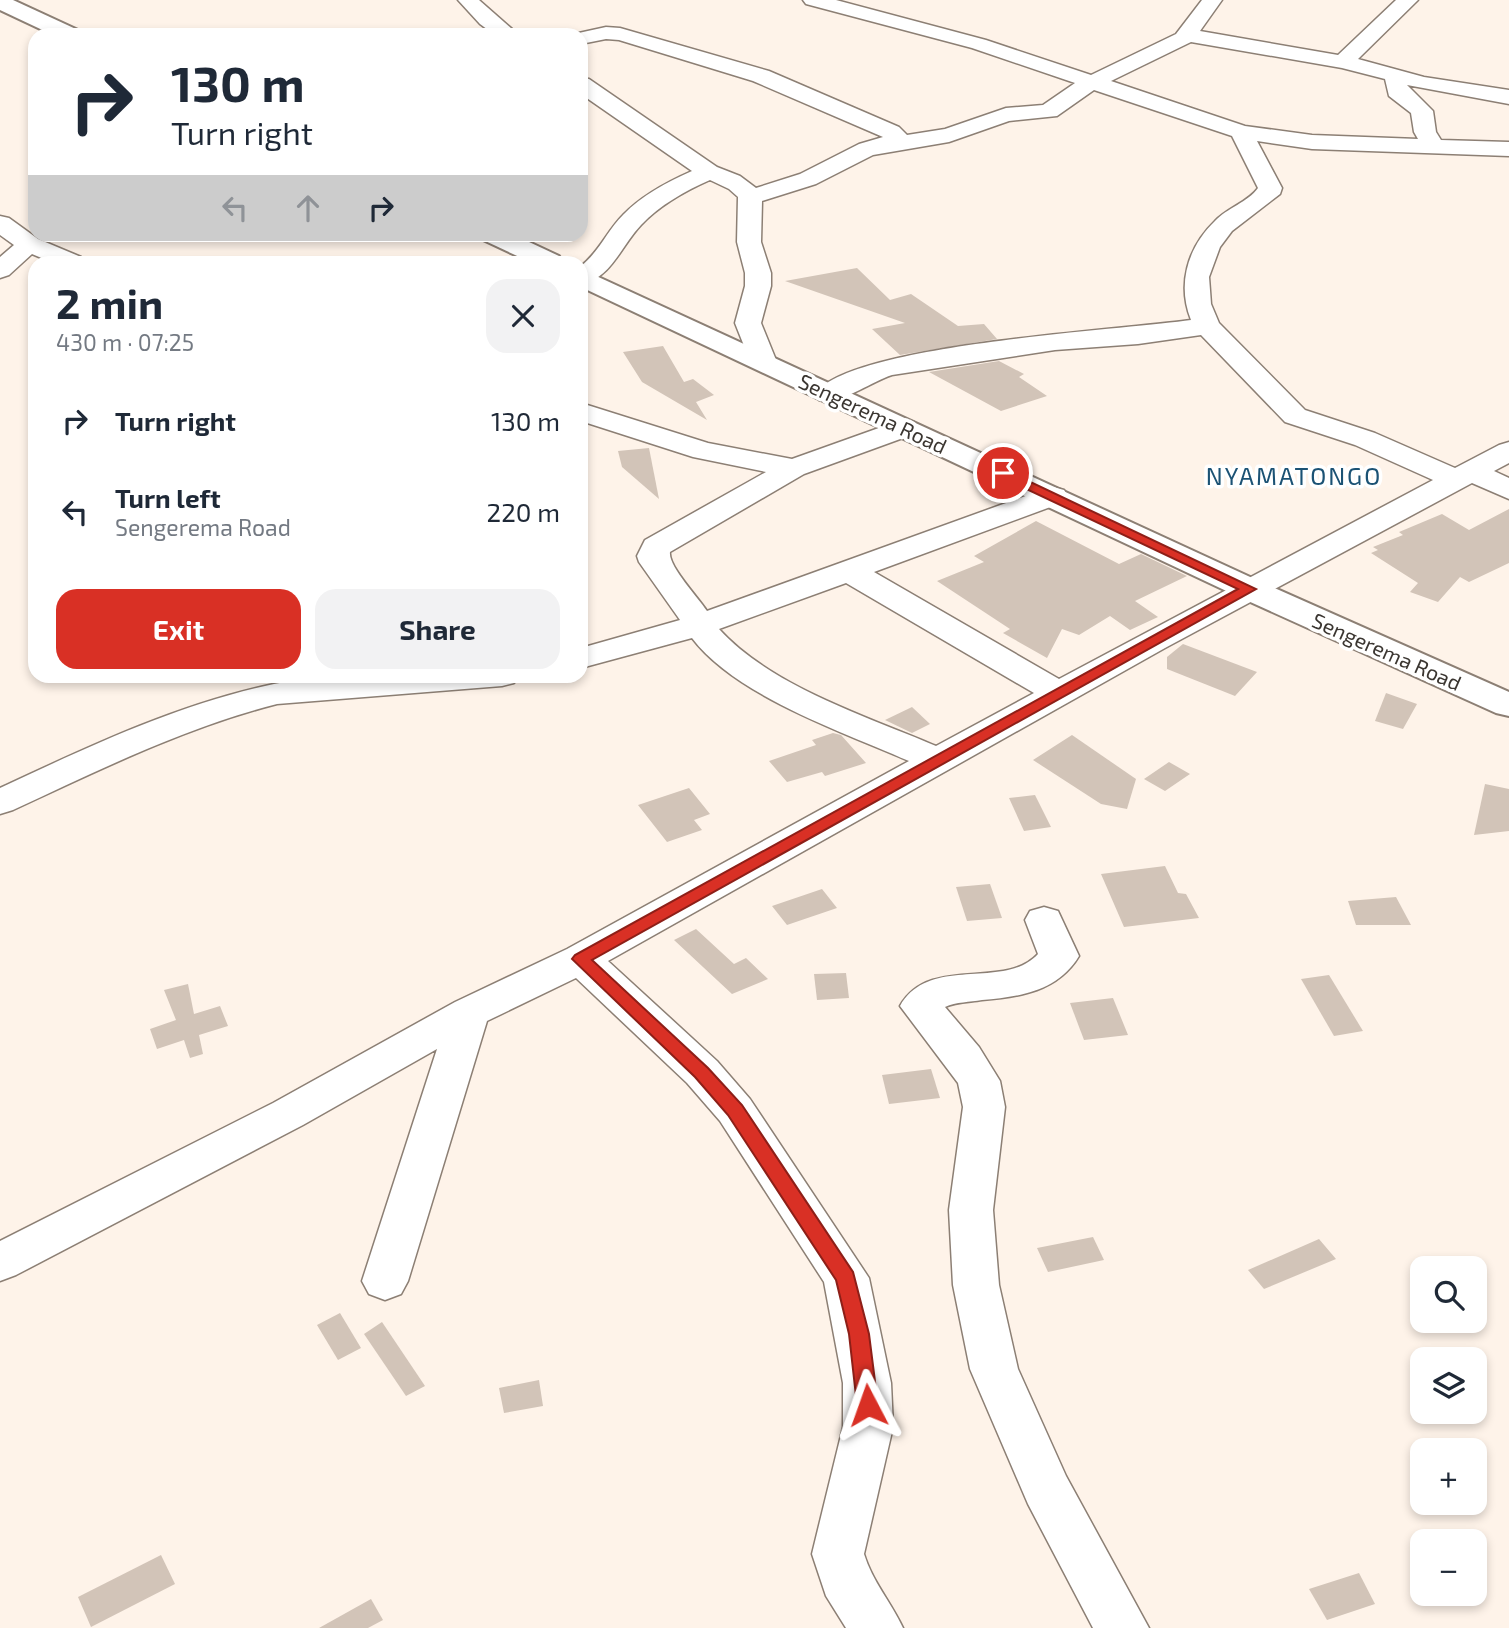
<!DOCTYPE html>
<meta charset="utf-8">
<style>
:root{--surface:#fff;--page:#f2f2f3;--text:#1f2937;--muted:#747a83;--accent:#d93025}
body{margin:0;font-family:"Exo 2",sans-serif;background:var(--page);color:var(--text);height:100vh;display:flex;flex-direction:column;font-size:26px;white-space:nowrap}
*{box-sizing:border-box;margin:0}
p{font-size:23px;color:var(--muted)}
.icon{flex:none;width:38px;height:38px;fill:none;stroke:currentColor;stroke-width:2;stroke-linecap:round;stroke-linejoin:round}
.map{position:relative;flex:1;overflow:hidden}
.side{position:absolute;left:28px;top:256px;width:560px;height:427px;display:flex;flex-direction:column;background:var(--surface);border-radius:21px;box-shadow:0 4px 10px #0003}
.side>*{flex:none}
.hud{position:absolute;left:28px;top:28px;width:560px;height:214px;border-radius:21px;box-shadow:0 4px 10px #0003;background:#fff;color:var(--text);overflow:hidden}
.controls{position:absolute;left:1410px;top:1256px;display:grid;gap:14px}
.controls a{display:grid;place-items:center;width:77px;height:77px;border-radius:14px;background:var(--surface);box-shadow:0 4px 10px #0003;font-size:35px}
.pin{position:absolute;display:grid;place-items:center;width:60px;height:60px;color:#fff;margin:-30px;border:4px solid #fff;border-radius:50%;box-shadow:0 2px 7px #0007}
.me{position:absolute;width:77px;margin:-38px;rotate:356deg;stroke-linejoin:round;filter:drop-shadow(0 0 5px #0008)}
.turn{display:flex;align-items:center;gap:24px;height:147px;padding:0 28px;font-size:32px}
.turn .icon{width:91px;height:91px;stroke-width:2.5}
.turn b{display:block;font-size:49px;line-height:60px}
.lanes{display:flex;align-items:center;height:66px;padding:0 28px;background:#0003;justify-content:center;gap:35px;direction:ltr}
.lanes .off{opacity:.35}
.round{display:grid;place-items:center;flex:none;width:74px;height:74px;border-radius:21px;background:var(--page)}
.overview{display:flex;align-items:center;justify-content:space-between;height:119px;padding:0 28px}
h1{font-size:42px;font-weight:700;line-height:52px}
.button{display:flex;gap:14px;margin-top:auto;padding:14px 28px}
.button a{flex:1;height:80px;border-radius:21px;background:var(--accent);color:#fff;font-size:28px;font-weight:700;line-height:80px;text-align:center}
.button a+a{background:var(--page);color:var(--text)}
ul{padding:0;list-style:none}
li{display:flex;align-items:center;gap:21px;height:91px;padding:0 28px}
li div{flex:1}
li b{display:block;font-size:26px}
li em{font-style:normal}
.map>svg:first-child{display:block}
.building{fill:#d2c4b8}
.lines{fill:none;stroke-linecap:round;stroke-linejoin:round}
.minor-casing{stroke:#8c7f74;stroke-width:3}
.major-casing{stroke:#8c7f74;stroke-width:4}
.minor{fill:#fff;fill-rule:evenodd}
.major{fill:#fff;fill-rule:evenodd}
.route{fill:#d93025;stroke:#8d1f18;stroke-width:2}
.labels{text-anchor:middle;dominant-baseline:central;stroke-width:7;stroke-linejoin:round;paint-order:stroke}
.street-label{font-size:21px;fill:#3b3631;stroke:#fff}
.quarter-label{font-size:24px;letter-spacing:2px;fill:#1b5274;stroke:#fff}
</style>
<div class="map">
<svg width="1509" height="1628" viewBox="0 0 1509 1628">
<rect width="100%" height="100%" fill="#fef3e9"/>
<g class="building">
<path d="M857,268L890,300L911,294L958,326L984,324L997,339L900,355L872,329L905,323L785,281Z"/>
<path d="M663,346L684,382L693,379L714,395L696,402L707,420L642,382L623,352Z"/>
<path d="M999,361L1024,374L1019,377L1047,396L1001,411L929,372Z"/>
<path d="M649,448L659,499L622,467L618,451Z"/>
<path d="M1509,509V563L1469,582L1460,577L1438,602L1410,592L1418,583L1371,553L1378,550L1373,547L1403,535L1399,532L1442,514L1469,530Z"/>
<path d="M1036,521L1119,564L1141,554L1187,576L1135,601L1158,617L1130,630L1110,616L1079,635L1062,629L1047,658L1003,633L1010,629L937,581L984,562L974,556Z"/>
<path d="M1183,644L1257,672L1235,696L1167,669V657Z"/>
<path d="M1386,693L1417,704L1403,729L1375,721Z"/>
<path d="M912,707L930,724L912,733L885,720Z"/>
<path d="M833,733L841,735L866,763L825,776L822,772L787,782L769,761L816,745L812,740Z"/>
<path d="M1072,735L1136,779L1127,809L1101,804L1033,760Z"/>
<path d="M1169,762L1190,774L1165,791L1144,779Z"/>
<path d="M1485,784L1509,789V831L1474,835Z"/>
<path d="M689,788L710,814L694,820L702,830L667,842L638,805Z"/>
<path d="M1035,795L1051,827L1024,831L1009,798Z"/>
<path d="M1165,866L1178,893L1186,894L1199,918L1124,927L1101,874Z"/>
<path d="M990,884L1002,918L967,921L956,887Z"/>
<path d="M822,889L837,908L787,925L772,906Z"/>
<path d="M1396,897L1411,925H1356L1348,901Z"/>
<path d="M696,929L734,964L746,958L768,979L732,994L674,940Z"/>
<path d="M846,973L849,998L817,1000L814,974Z"/>
<path d="M1329,975L1363,1031L1334,1036L1301,979Z"/>
<path d="M188,984L194,1014L220,1006L228,1026L199,1035L203,1054L190,1058L184,1040L157,1049L150,1029L176,1020L164,990Z"/>
<path d="M1113,998L1128,1035L1084,1040L1070,1003Z"/>
<path d="M931,1069L940,1098L889,1104L882,1075Z"/>
<path d="M1093,1237L1104,1260L1048,1272L1037,1248Z"/>
<path d="M1319,1239L1336,1259L1264,1289L1248,1270Z"/>
<path d="M340,1313L361,1348L338,1360L317,1325Z"/>
<path d="M382,1322L425,1386L406,1396L364,1334Z"/>
<path d="M539,1380L543,1406L504,1413L499,1388Z"/>
<path d="M161,1555L175,1584L91,1627L78,1597Z"/>
<path d="M1359,1573L1375,1604L1327,1620L1309,1589Z"/>
<path d="M371,1599L383,1620L368,1628H319Z"/>
</g>
<g class="lines">
<defs>
<g id="minor">
<path d="M458,0H479L519,35H495L480,24Z"/>
<path d="M803,0H836L986,40L1091,75L1176,34L1202,0H1222L1200,31L1338,55L1396,0H1418L1358,59L1424,77L1509,90V104L1407,85L1433,111L1436,132L1441,140L1509,142V156L1312,149L1257,141L1282,188L1280,194L1232,231L1220,247L1209,277L1211,304L1219,323L1305,410L1375,433L1455,468L1499,445L1509,442V463L1494,471L1509,478V499L1472,483L1165,648L608,961L717,1061L750,1099L869,1278L891,1383L893,1427L864,1554C872,1581 891,1602 903,1628H846L826,1596L812,1554L843,1427V1383L824,1282L720,1121L687,1083L576,978L487,1021L408,1281L401,1294L385,1300L369,1294L362,1281L437,1049L303,1125L16,1275L0,1281V1241L273,1103L455,1002L567,949L909,761C843,732 736,696 692,638L581,668V648L680,620L639,562L637,556L645,540L766,472L693,457L581,421V403L708,443L792,459L904,419L914,422L918,428L914,434L804,474L670,552C668,566 698,597 707,611L1042,490L1053,487L1064,490L1068,496L1064,502L874,572L1059,679L1433,480L1355,445L1285,422L1201,335L1138,344L1055,350L892,375C870,382 841,405 819,400L815,394C849,344 1123,330 1191,320C1177,285 1187,248 1215,221C1227,208 1248,202 1258,188L1232,136L1094,90L1057,116L1009,121L949,142L873,155L816,184L762,201L761,242L771,273V286L761,323L776,360L772,366L762,368L752,366L735,323L745,286V273L737,242L738,197L729,189L710,180C685,191 660,205 641,225C621,246 612,277 581,285V266C599,252 607,231 623,215C642,195 667,182 692,171L581,94V78L589,79L717,167L740,176L756,188L800,174L859,144L883,137L753,81L619,40L606,39L581,44V35L574,34L606,27L620,28L769,71L899,127L907,135L945,129L1006,108L1043,105L1075,83L972,48L806,4ZM1191,42L1342,68L1385,79L1389,96L1411,113L1414,132L1418,139L1312,135L1245,126L1111,81ZM846,583L1034,693L936,746C866,716 772,687 719,629Z"/>
<path d="M0,216L9,218L38,239L81,257L85,262H51L32,254L9,275L0,278V257L14,245L0,235Z"/>
<path d="M380,676H519L514,683L502,686L277,704C184,728 99,770 13,810L0,814V788C88,747 178,704 274,684C308,677 345,678 380,676Z"/>
<path d="M1044,907L1058,911L1079,956C1058,991 1020,997 982,1000C970,1002 956,1002 945,1007L979,1047L1000,1081L1005,1107L993,1210L999,1285L1018,1369L1066,1476L1149,1628H1093L1028,1504L970,1369L953,1285L949,1210L963,1107L958,1083L900,1006C930,954 1004,991 1038,954L1025,920L1030,911Z"/>
</g>
<g id="major">
<path d="M0,0H13L78,30L81,35H53L0,10Z"/>
<path d="M477,234H512L559,256L563,262H530L481,239Z"/>
<path d="M581,269L1261,582L1509,692V716L1496,713L1237,596L581,287Z"/>
</g>
</defs>
<use href="#minor" class="minor-casing"/>
<use href="#major" class="major-casing"/>
<use href="#minor" class="minor"/>
<use href="#major" class="major"/>
</g>
<path class="route" d="M1003,469L1256,589L592,960L708,1068L742,1105L853,1272L869,1334L878,1405L875,1411L868,1414L860,1411L857,1405L849,1334L836,1280L728,1115L695,1077L572,959L575,955L1238,589L999,476L997,473Z"/>
<g class="labels">
<g class="street-label">
<text transform="translate(873 413) rotate(25)">Sengerema Road</text>
<text transform="translate(1387 651) rotate(24)">Sengerema Road</text>
</g>
<g class="quarter-label">
<text x="1294" y="475">NYAMATONGO</text>
</g>
</g>
</svg>
<div class="controls">
<a><svg class="icon" aria-label="search" viewBox="0 0 24 24"><circle cx="10" cy="10" r="6"/><path d="M15 15l6 6"/></svg></a>
<a><svg class="icon" aria-label="layers" viewBox="0 0 24 24"><path d="M12 4l9 5-9 5-9-5zM3 14l9 5 9-5"/></svg></a>
<a>+</a>
<a>−</a>
</div>
<div class="pin" style="left:1003px;top:473px;background:#d93025"><svg class="icon" aria-label="arrive" viewBox="0 0 24 24"><path d="M6 21V4h12l-3 4 3 4H6"/></svg></div>
<svg class="me" style="left:868px;top:1405px" viewBox="-20 -20 40 40"><path d="M0-17L14 15 0 8-14 15z" fill="#d93025" stroke="#fff" stroke-width="4"/></svg>
<div class="hud">
<div class="turn"><svg class="icon" aria-label="right" viewBox="0 0 24 24"><path d="M7 20v-9h11M14 6l5 5-5 5"/></svg><div><b>130 m</b>Turn right</div></div>
<div class="lanes"><svg class="icon off" aria-label="left" viewBox="0 0 24 24"><path d="M17 20v-9H6M10 6l-5 5 5 5"/></svg><svg class="icon off" aria-label="ahead" viewBox="0 0 24 24"><path d="M12 20V5M6 11l6-6 6 6"/></svg><svg class="icon" aria-label="right" viewBox="0 0 24 24"><path d="M7 20v-9h11M14 6l5 5-5 5"/></svg></div>
</div>
<section class="side">
<div class="overview"><div><h1>2 min</h1><p>430 m · 07:25</p></div><a class="round"><svg class="icon" aria-label="close" viewBox="0 0 24 24"><path d="M6 6l12 12M18 6L6 18"/></svg></a></div>
<ul>
<li><svg class="icon" aria-label="right" viewBox="0 0 24 24"><path d="M7 20v-9h11M14 6l5 5-5 5"/></svg><div><b>Turn right</b></div><em>130 m</em></li>
<li><svg class="icon" aria-label="left" viewBox="0 0 24 24"><path d="M17 20v-9H6M10 6l-5 5 5 5"/></svg><div><b>Turn left</b><p>Sengerema Road</p></div><em>220 m</em></li>
</ul>
<div class="button"><a>Exit</a><a>Share</a></div>
</section>
</div>
